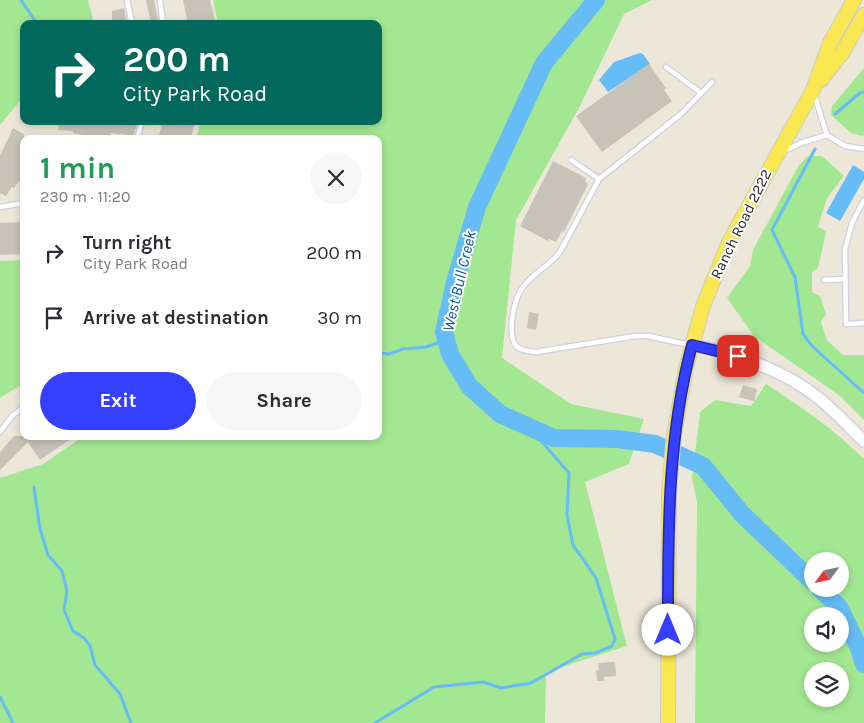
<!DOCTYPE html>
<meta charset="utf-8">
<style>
:root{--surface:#fff;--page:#f7f7f7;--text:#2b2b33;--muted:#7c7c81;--accent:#343fff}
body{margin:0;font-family:Karla,sans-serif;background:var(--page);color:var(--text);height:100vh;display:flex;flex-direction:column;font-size:19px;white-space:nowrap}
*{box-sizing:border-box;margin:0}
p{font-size:16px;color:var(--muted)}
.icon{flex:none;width:28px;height:28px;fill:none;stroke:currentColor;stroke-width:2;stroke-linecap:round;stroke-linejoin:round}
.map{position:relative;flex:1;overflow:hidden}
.details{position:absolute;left:20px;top:135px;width:362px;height:305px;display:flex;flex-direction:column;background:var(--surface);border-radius:10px;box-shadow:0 2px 8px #0003}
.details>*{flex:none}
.guide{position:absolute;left:20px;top:20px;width:362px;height:105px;border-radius:10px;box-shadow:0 2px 8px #0003;background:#00695c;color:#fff;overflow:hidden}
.needle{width:32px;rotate:237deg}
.tools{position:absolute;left:804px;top:552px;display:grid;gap:10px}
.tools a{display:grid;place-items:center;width:45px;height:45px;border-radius:50%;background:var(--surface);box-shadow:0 2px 8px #0003;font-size:25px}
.pin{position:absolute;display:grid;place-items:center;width:42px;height:42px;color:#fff;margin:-21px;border-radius:10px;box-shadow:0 2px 8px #0006}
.me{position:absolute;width:55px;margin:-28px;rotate:0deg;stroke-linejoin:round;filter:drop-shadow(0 0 4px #0008)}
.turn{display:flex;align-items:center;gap:18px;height:105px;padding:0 20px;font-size:22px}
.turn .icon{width:65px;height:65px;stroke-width:2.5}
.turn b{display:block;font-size:35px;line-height:42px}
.round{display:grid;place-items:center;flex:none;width:52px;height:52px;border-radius:26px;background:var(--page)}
.headline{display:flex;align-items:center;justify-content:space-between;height:85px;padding:0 20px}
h1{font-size:30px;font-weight:700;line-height:38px;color:#1e9e55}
.cta{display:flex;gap:10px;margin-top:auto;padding:10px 20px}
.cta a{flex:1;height:58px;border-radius:30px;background:var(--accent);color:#fff;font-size:20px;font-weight:700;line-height:58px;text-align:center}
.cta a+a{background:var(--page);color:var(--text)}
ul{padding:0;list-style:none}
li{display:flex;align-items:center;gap:15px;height:65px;padding:0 20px}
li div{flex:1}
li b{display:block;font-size:19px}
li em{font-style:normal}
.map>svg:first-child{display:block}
.green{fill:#a4e792;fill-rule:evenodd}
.water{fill:#65bcf6}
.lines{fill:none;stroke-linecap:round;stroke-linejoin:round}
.stream{stroke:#65bcf6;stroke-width:3}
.river{stroke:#65bcf6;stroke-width:18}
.building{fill:#c7c3b9}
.service-casing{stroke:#cfd0e3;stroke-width:7}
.tertiary-casing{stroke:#cfd0e3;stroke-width:14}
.primary-casing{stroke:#ccc;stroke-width:16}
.service{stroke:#fff;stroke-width:4.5}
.tertiary{stroke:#fff;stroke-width:11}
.primary{stroke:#f9e852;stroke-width:14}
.route-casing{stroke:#2229a6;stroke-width:12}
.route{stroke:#343fff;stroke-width:9}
.labels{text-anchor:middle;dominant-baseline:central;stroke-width:4;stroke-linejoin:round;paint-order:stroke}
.street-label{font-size:15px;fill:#292929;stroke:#fff}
.water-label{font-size:16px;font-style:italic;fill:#0557a0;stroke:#fff}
</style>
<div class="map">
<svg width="864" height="723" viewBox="0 0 864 723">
<rect width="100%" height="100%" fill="#ece7d9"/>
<g class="green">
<path d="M0,0H88L94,24H24V96L0,125Z"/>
<path d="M213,0H652L624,14L580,106L516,220L502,358L571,404L644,419L629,464L585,482L627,646L546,672L545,723H0V478L43,464L84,436H379V139H196L201,121H379V24H218Z"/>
<path d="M864,68V135L862,136L851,133L831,115L832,106Z"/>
<path d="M808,156H822L844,176L827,198L818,226L826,232L818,268L812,272V292L820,296L826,314L821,322L827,340L843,355H864V420L840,396L754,336L727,298L750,266L753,250L799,165Z"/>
<path d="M24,260V383L0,398V261Z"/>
<path d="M766,384C801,407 835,430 864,459V723H695L697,502L692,478L700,412L715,400L751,406ZM812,561H840V589H812ZM840,616V644H812V616ZM840,671V699H812V671Z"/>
</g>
<g class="water">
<path d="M640,53L643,54L650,64L608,92L599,80L614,62Z"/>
<path d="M853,165L864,172V179L840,221L826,213Z"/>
</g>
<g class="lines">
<g class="stream">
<path d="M21,0L37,24"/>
<path d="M835,114L860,93L864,92"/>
<path d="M815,149L772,230L795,277L803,334L812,346L864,393"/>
<path d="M379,353L389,354L403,349L426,347L446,340"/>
<path d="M34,487L40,529L48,555L62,571L67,591L64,610L73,631L84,638L90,646L95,665L120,694L131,723"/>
<path d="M0,697L13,723"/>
<path d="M375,723L434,687L483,682L501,688L531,683L582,654L595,653L612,646L615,639L596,578L573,545L567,515L569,473L530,428"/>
</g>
<g class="river">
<path d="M596,0L544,63L477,207L455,282L444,332L450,354L469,386L500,414L554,438L617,439L655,444L703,466L742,514L812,581"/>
<path d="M820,589L839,607L859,648L864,664"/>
</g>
</g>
<g class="building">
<path d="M146,0H154L159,24H151Z"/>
<path d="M183,0H210L216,24H188Z"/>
<path d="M124,8L127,24H112V11Z"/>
<path d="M649,64L666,88L664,90L672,101L602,152L576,116Z"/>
<path d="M59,121H138L133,137L127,135L111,133V135L99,136V139H83V135L73,133V131L58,130Z"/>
<path d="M163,121H195L191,139H161L162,135H159Z"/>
<path d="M13,128L24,134V184L19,181L14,188L12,187L6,196L0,193V156Z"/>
<path d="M553,161L586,178L585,182L588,184L564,232L562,231L556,242L549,239L548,241L520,226Z"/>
<path d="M22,222L24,225V254L0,255V223Z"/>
<path d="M529,312L539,314L536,330L527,328Z"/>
<path d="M743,385L757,389L754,401L739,397Z"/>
<path d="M14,436H75L40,460L28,442L0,470V452Z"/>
<path d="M615,662L616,676L604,677V681H597L596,670H599L598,663Z"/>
</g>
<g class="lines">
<defs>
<g id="service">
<path d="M127,0L132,24"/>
<path d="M160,0L163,24"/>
<path d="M666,67L701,93"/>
<path d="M814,94L827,135L845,146L864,149"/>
<path d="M137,139L142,121"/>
<path d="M784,151L801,143L827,135"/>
<path d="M571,160L599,179"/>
<path d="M864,200L852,223L845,249L846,324L864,323"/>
<path d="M0,207L24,203"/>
<path d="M824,280L845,279"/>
<path d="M690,345L648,336H635L536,352C530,351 522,351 517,347C506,335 514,298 523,287C533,273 549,266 560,252L599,179L681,114L712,82"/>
<path d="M0,432L12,416L24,407"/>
</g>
<path id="tertiary" d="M692,345C736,354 780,368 816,396C833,409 848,426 864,441"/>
<g id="primary">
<path d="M821,80L842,53L864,15"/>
<path d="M668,723L669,491L674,435L686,368L703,306L729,242L813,90L830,43L854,0"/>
</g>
</defs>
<use href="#service" class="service-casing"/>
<use href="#tertiary" class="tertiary-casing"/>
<use href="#primary" class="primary-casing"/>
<use href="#service" class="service"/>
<use href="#tertiary" class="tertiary"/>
<use href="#primary" class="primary"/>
</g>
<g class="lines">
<defs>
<path id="route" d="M668,630C668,533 667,439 692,345L738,356"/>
</defs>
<use href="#route" class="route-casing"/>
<use href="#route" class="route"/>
</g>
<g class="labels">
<g class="street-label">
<text transform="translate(741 224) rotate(-64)">Ranch Road 2222</text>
</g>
<g class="water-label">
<text transform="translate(459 281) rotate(-77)">West Bull Creek</text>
</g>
</g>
</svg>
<div class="tools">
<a><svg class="needle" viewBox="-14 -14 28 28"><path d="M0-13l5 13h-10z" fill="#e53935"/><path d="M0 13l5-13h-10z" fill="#7c7c81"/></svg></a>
<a><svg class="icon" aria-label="sound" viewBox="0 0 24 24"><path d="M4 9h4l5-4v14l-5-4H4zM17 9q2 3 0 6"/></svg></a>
<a><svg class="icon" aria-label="layers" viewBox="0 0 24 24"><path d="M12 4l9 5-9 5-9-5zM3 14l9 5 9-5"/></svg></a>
</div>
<div class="pin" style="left:738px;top:356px;background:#d93025"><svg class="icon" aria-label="arrive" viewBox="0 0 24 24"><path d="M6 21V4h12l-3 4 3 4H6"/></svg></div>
<svg class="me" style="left:668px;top:630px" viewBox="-20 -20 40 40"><circle r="19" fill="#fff"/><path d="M0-13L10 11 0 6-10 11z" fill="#343fff"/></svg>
<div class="guide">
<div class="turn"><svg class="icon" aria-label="right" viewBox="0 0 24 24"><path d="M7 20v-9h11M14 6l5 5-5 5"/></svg><div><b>200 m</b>City Park Road</div></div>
</div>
<section class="details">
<div class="headline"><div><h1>1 min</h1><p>230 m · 11:20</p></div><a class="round"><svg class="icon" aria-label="close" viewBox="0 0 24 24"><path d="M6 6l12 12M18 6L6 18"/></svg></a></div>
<ul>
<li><svg class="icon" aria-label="right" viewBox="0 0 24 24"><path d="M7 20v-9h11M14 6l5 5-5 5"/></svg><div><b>Turn right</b><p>City Park Road</p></div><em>200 m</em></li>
<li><svg class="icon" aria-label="arrive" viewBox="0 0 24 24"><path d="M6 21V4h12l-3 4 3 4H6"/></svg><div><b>Arrive at destination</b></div><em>30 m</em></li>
</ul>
<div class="cta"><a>Exit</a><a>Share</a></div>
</section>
</div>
